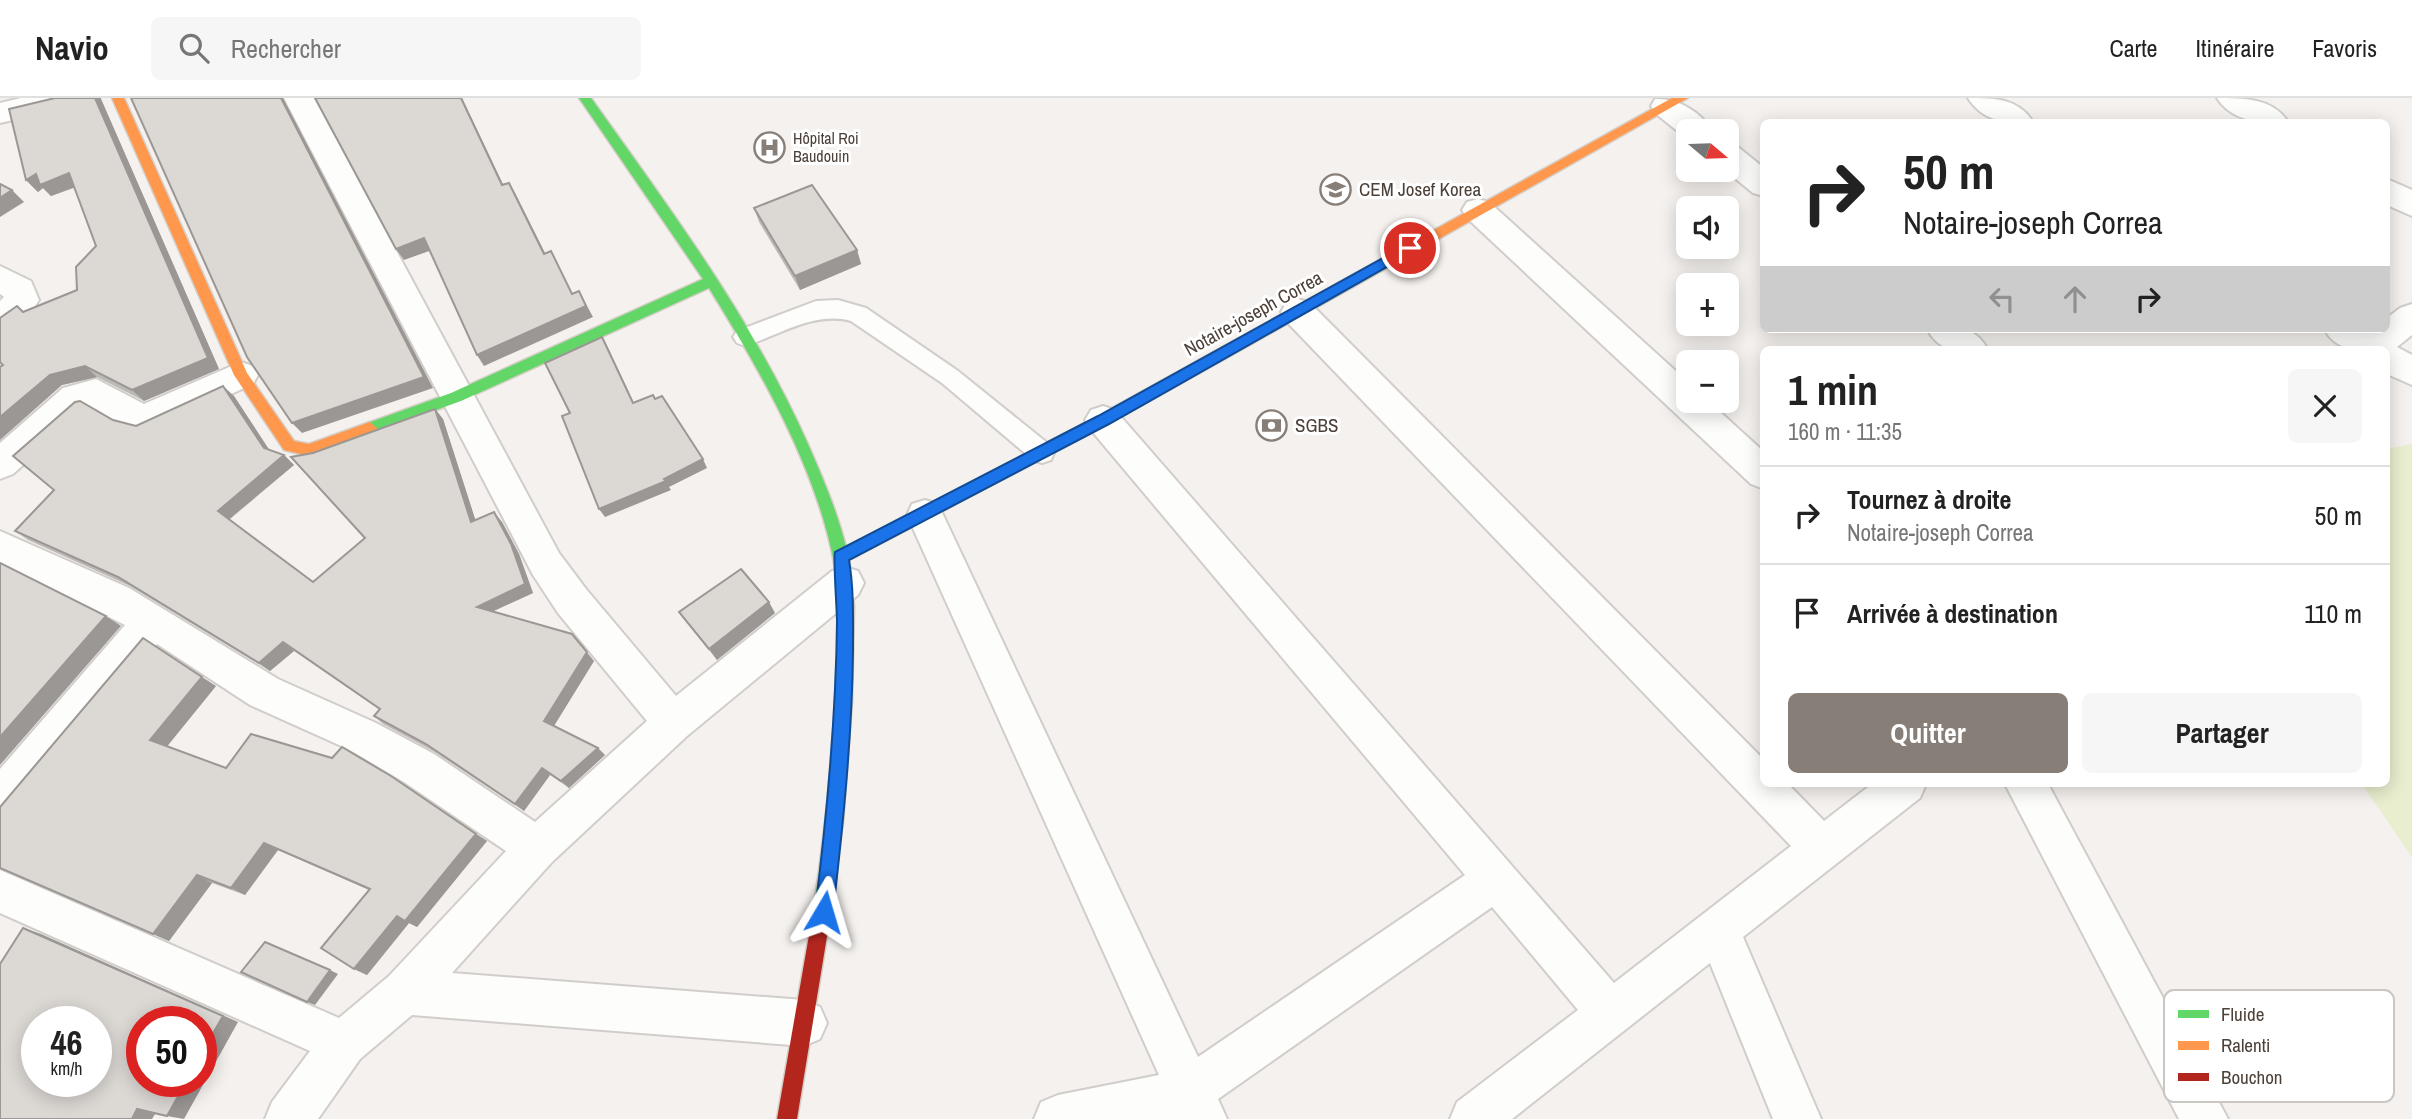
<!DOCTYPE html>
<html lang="fr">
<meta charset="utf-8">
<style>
:root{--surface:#fff;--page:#f6f6f6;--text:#222;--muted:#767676;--line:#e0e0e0;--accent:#877e78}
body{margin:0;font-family:"Archivo Narrow",sans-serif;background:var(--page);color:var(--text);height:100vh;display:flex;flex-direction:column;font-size:26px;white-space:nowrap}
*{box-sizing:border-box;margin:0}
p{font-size:23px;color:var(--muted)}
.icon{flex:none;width:38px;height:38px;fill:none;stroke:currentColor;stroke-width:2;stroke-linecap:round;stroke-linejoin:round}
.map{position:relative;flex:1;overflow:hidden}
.drawer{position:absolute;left:1760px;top:248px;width:630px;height:441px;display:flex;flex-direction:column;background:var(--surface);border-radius:10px;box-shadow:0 4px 18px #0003}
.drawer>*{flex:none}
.top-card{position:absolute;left:1760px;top:21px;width:630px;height:214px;border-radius:10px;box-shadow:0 4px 18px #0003;background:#fff;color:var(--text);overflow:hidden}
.needle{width:46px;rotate:109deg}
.tools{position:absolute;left:1676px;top:21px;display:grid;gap:14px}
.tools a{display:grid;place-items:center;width:63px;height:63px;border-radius:10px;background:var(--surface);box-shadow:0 4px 18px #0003;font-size:35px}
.speed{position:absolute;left:21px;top:908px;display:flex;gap:14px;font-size:35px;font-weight:700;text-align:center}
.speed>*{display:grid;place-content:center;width:91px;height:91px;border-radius:50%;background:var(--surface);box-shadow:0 4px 18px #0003;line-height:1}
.speed small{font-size:18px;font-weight:400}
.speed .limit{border:10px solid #d22;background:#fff;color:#111}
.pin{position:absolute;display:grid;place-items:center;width:60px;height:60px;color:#fff;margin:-30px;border:4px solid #fff;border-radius:50%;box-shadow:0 2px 7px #0007}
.me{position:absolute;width:77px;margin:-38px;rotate:7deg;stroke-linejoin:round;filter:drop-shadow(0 0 5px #0008)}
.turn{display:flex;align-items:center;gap:24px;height:147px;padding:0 28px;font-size:32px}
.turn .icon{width:91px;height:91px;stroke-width:2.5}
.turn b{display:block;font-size:49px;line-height:60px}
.lanes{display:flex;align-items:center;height:66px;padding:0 28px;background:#0003;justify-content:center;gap:35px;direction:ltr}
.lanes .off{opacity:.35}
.round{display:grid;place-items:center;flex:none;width:74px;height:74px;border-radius:10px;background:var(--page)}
.headline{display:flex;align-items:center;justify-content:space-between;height:119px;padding:0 28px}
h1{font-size:42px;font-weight:800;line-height:52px}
.primary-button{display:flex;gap:14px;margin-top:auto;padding:14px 28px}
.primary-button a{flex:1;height:80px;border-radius:10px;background:var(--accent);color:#fff;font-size:28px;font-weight:800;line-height:80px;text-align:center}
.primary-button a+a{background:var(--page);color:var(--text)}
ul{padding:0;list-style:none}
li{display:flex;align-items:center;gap:21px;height:98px;padding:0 28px;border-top:2px solid var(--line)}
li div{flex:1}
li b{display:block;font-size:26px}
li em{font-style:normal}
header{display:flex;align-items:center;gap:42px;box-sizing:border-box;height:98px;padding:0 35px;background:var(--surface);border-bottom:2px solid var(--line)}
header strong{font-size:33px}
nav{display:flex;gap:38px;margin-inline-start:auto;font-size:24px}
.search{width:490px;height:63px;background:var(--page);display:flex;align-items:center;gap:18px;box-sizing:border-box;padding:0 24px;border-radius:10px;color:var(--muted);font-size:26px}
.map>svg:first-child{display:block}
.green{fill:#e8eece}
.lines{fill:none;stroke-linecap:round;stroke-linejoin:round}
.lane-casing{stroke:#d1cdca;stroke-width:4}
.street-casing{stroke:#d1cdca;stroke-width:4}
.fast-casing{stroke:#d5cec6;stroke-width:3}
.slow-casing{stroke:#d5cec6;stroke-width:3}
.jam-casing{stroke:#d5cec6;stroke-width:3}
.lane{fill:#fdfdfc;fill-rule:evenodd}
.street{fill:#fdfdfc;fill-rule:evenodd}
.fast{fill:#63d668;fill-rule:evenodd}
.slow{fill:#ff974d;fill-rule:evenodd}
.jam{fill:#b3261e;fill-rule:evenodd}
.wall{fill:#bdbab6}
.shaded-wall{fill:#9a9794}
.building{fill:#dcd8d4;stroke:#9a9794;stroke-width:2;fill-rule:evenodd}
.route{fill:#1a73e8;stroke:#114b97;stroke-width:2}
.labels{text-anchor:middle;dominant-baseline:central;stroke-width:6;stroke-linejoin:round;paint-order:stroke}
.far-poi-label{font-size:16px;fill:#4c4038;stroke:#fff;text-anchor:start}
.poi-label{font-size:19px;fill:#4c4038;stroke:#fff;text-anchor:start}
.street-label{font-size:19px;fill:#4c4038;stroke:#fff}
.key{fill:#fff;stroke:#c9c6c3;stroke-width:2}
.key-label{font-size:19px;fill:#4c4038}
</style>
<header>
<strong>Navio</strong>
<div class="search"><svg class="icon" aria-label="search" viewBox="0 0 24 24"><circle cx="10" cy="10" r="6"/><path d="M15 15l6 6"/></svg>Rechercher</div>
<nav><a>Carte</a><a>Itinéraire</a><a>Favoris</a></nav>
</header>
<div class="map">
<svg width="2412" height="1021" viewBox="0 0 2412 1021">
<rect width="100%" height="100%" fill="#f4f1ee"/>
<path class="green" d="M2412,346V759L2362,686H2387V351Z"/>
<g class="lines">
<defs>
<path id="lane" d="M838,202L866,210L958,273L1051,348L1054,355L1051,362L1042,365L1033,362L942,285L851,223C814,213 780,237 745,248L737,245L733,239L737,233L816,203Z"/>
<g id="street">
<path d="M21,0H80L76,7L0,25V5Z"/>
<path d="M284,0H314L559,455L586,491L676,598L832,473L845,469L858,473L864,485L858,497L687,638L552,764L452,875L804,902L820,909L827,925L820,941L804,948L412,917L360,961L318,1021H265L272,1004L310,953L0,815V772L339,920L389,878L506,753L404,684L348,651L250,607L157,546L15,716L0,722V671L125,527L0,466V433L129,490L278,581L376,625L434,656L535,724L647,623L558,515L533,477Z"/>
<path d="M1968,0C1994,0 2018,0 2033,24C2008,26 1983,24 1968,0Z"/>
<path d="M2217,0C2243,0 2273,0 2288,24C2263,26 2232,24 2217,0Z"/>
<path d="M1655,1C1678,0 1701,14 1712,33H1689V41L1686,40L1655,15L1651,8Z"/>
<path d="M1727,46L1738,49L1764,70V98L1753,95L1725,72H1727Z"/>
<path d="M2387,81L2412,92V118L2387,107Z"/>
<path d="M1478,101L1489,104L1689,285V303H1708L1764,354V391L1751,386L1467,120L1462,112L1467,104Z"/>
<path d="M0,168L31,183L39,202C30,218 17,228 0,234V203L4,199L0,196Z"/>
<path d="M1298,201L1310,205L1764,662V686H1788L1824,723L1872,686H1926L1920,700L1743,839L1821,1021H1773L1710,865L1512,1021H1450L1457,1004L1578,912L1492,809L1218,1001L1227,1021H1034L1041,1004L1058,997L1159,977L907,417L912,406L925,402L938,406L1198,959L1465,777L1091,332L1085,322L1091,312L1103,308L1115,312L1614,885L1791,748L1286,223L1281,214L1286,205Z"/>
<path d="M2412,206V237L2397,249L2412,257V287L2387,276V252C2362,252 2338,256 2324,231H2387V220L2400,210Z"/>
<path d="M1927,231C1954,231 1974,225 1988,252C1961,252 1942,258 1927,231Z"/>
<path d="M241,264L253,268L258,277L253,286L146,335L125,329L92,310L86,311L13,376L0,381V345L63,290L96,281L144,306Z"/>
<path d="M2005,686H2048L2228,1021H2179Z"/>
</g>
<path id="fast" d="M579,0H591C670,111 751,219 807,344C822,378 837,413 846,449L1098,318L1425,137H1435L1437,140L1435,143L1108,326L849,462L854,508L852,602L843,723L831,814L828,820L822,823L816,820L813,814C825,737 833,659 836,581C838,544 841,507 835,470C818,372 761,274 709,190L461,303L370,336L363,330L365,326L451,295L703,181Z"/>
<g id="slow">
<path d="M112,0H124L247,275L294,343L309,346L370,324L377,330L375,334L309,358L284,352L234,277Z"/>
<path d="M1672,0H1688L1435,143H1425L1423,140L1425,137Z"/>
</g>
<path id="jam" d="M822,805L828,808L831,814L797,1021H777L813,814L816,808Z"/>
</defs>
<use href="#lane" class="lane-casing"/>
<use href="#street" class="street-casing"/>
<use href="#fast" class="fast-casing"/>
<use href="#slow" class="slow-casing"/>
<use href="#jam" class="jam-casing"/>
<use href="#lane" class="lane"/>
<use href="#street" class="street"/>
<use href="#fast" class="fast"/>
<use href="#slow" class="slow"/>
<use href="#jam" class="jam"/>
</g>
<g class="wall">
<path d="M101,1L219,271L144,303L97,279L62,287L3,267L23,214L77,192L96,148L74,90L51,98L43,90L38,94L26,82Z"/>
<path d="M754,110L857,152L861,166L800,192L759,124Z"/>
<path d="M234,298L269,352L284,357L294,367L229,422L313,484L365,440L313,355L435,311L443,321L475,422L502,424L519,456L533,495L493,513L594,563L554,628L605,657L569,690L550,677L524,713L435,654L383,626L374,618L380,612L294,553L270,573L130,488L28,442L15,433L54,392L113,322L136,328Z"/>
<path d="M679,514L775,515L717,562Z"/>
<path d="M216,588L167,648L226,670L476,736L487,743L417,829L409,825L367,877L354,871L369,792L278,752L245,797L212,785L169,843L1,770Z"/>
</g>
<g class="shaded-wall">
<path d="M95,0H101V1L219,271L144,303L132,292Z"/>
<path d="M281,0H283L433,290L302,335L292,325Z"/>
<path d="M461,0H462L509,99L502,87Z"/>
<path d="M69,75L80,87L51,98L43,90L38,94L26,82L36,76Z"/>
<path d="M509,85L516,97L551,167L544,156Z"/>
<path d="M12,92L24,104L0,119V100Z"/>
<path d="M424,140L432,152L404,162L396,151Z"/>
<path d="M857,152L861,166L800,192L795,178Z"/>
<path d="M579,193L593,219L484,268L477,257Z"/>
<path d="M602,239L607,248L638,314L633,305Z"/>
<path d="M85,268L97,279L62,287L0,342V319L50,277Z"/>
<path d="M223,288L234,298L274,359L264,350Z"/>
<path d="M435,311L443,321L479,433L471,424Z"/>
<path d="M284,357L294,367L228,422L218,413Z"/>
<path d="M703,361L707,370L669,389L671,392L605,419L599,411L664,381Z"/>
<path d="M494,414L502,424L519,456L533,495L485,517L477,509Z"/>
<path d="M769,504L775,515L717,562L709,551Z"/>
<path d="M106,518L121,528L0,667V639Z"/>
<path d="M572,536L594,563L552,631L544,623Z"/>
<path d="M283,544L294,553L270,573L259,565Z"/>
<path d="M202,579L216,588L165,651L150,642Z"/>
<path d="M598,650L605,657L569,690L561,683Z"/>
<path d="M542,670L550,677L524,713L515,706Z"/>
<path d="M476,736L487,743L417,829L409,825L367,877L354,871L397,818Z"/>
<path d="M264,745L278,752L245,797L231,790Z"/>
<path d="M197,777L212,785L169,843L153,836Z"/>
<path d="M23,830L41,836L238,924L184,1021L167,1018L186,984H201V956Z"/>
<path d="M330,872L338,876L315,907L307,904Z"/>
<path d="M137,1011L155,1016L152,1021H132Z"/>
</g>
<g class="building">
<path d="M55,0H95L208,260L132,292L85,268L50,277L0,319V269L3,267L0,264V220L17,208L23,214L77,192L76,169L96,148L69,75L40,87L36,76L26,82L9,11Z"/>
<path d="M131,0H281L424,279L292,325L247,259Z"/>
<path d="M315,0H461L502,87L509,85L544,156L551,153L572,196L579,193L586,208L477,257L424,140L396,151Z"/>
<path d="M0,86L12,92L0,100Z"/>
<path d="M812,87L857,152L795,178L754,110Z"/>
<path d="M602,239L633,305L653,297L655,301L662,298L703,361L664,381L666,383L599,411L562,318L570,315L545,265Z"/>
<path d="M223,288L264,350L284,357L218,413L313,484L365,440L291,359L313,355L435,311L471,424L494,414L511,446L525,486L477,509L572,536L587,554L544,623L598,650L561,683L542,670L515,706L426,646L374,618L380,611L283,544L259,565L118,479L15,433L54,392L13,358L75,304L80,303L113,322L136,328Z"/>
<path d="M0,465L106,518L0,639Z"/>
<path d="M741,471L769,504L709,551L679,514Z"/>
<path d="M143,540L202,579L150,642L226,670L251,636L332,660L342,649L391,678L476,736L405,823L397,818L354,871L321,850L370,791L264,745L231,790L197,777L153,836L0,770V709Z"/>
<path d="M23,830L223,918L201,956V924H142V984H186L167,1018L137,1011L132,1021H0V866ZM37,924H96V984H37Z"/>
<path d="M265,844L330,872L307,904L241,874Z"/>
</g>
<path class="route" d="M1410,145L1417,150L1415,153L1109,326L849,462C854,492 853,522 853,553C852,640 843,727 833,814L830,820L824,823L817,820L815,814C827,717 836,621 837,524C837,512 833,459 835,454L1098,318Z"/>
<defs>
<symbol id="hospital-ring" viewBox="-11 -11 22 22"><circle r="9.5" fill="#fff" stroke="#877e78" stroke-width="1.5"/><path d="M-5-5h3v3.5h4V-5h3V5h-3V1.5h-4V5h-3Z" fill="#877e78"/></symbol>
<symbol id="school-ring" viewBox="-11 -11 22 22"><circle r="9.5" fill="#fff" stroke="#877e78" stroke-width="1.5"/><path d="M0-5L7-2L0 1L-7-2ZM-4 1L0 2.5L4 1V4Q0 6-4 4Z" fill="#877e78"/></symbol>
<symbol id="bank-ring" viewBox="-11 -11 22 22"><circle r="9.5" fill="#fff" stroke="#877e78" stroke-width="1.5"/><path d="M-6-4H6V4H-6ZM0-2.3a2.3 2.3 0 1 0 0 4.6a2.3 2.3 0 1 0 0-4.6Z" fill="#877e78"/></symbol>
</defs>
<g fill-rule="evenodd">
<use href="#hospital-ring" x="752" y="32" width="35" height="35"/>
<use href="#school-ring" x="1318" y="74" width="35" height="35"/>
<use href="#bank-ring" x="1254" y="310" width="35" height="35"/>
</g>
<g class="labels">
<g class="far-poi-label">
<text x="793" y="40">Hôpital Roi<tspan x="793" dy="18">Baudouin</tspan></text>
</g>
<g class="poi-label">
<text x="1359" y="91">CEM Josef Korea</text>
<text x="1295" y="327">SGBS</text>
</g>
<g class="street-label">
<text transform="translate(1253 215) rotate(-29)">Notaire-joseph Correa</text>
</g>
</g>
<rect x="2164" y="892" width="230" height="112" rx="10" class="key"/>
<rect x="2178" y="912" width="31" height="8" fill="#63d668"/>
<rect x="2178" y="943" width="31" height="9" fill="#ff974d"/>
<rect x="2178" y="975" width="31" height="8" fill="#b3261e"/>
<g class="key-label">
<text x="2221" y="923">Fluide</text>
<text x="2221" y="954">Ralenti</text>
<text x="2221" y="986">Bouchon</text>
</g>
</svg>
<div class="tools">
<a><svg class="needle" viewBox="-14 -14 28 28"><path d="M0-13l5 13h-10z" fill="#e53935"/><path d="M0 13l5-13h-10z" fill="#767676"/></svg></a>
<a><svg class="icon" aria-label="sound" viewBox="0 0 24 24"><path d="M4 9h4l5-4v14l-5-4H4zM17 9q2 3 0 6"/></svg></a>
<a>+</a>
<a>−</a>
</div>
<div class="speed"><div>46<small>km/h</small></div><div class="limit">50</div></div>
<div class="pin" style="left:1410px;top:150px;background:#d93025"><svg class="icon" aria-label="arrive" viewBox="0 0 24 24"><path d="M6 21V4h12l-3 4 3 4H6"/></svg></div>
<svg class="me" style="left:824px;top:814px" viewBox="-20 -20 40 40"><path d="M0-17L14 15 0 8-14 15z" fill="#1a73e8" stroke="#fff" stroke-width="4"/></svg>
<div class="top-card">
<div class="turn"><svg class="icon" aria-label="right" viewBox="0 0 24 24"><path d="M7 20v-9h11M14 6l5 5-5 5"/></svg><div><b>50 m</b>Notaire-joseph Correa</div></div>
<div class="lanes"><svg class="icon off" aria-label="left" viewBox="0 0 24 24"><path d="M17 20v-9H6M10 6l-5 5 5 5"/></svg><svg class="icon off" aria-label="ahead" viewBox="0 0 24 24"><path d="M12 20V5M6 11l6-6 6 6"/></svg><svg class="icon" aria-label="right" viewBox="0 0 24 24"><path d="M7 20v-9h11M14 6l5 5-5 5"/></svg></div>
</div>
<section class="drawer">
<div class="headline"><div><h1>1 min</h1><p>160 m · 11:35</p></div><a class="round"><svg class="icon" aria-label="close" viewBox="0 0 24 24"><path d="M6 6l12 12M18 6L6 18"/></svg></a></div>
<ul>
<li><svg class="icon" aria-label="right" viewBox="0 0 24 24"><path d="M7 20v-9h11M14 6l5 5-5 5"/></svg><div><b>Tournez à droite</b><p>Notaire-joseph Correa</p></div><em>50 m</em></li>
<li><svg class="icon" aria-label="arrive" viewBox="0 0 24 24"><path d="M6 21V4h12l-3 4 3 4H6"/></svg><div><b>Arrivée à destination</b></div><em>110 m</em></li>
</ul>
<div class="primary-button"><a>Quitter</a><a>Partager</a></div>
</section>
</div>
